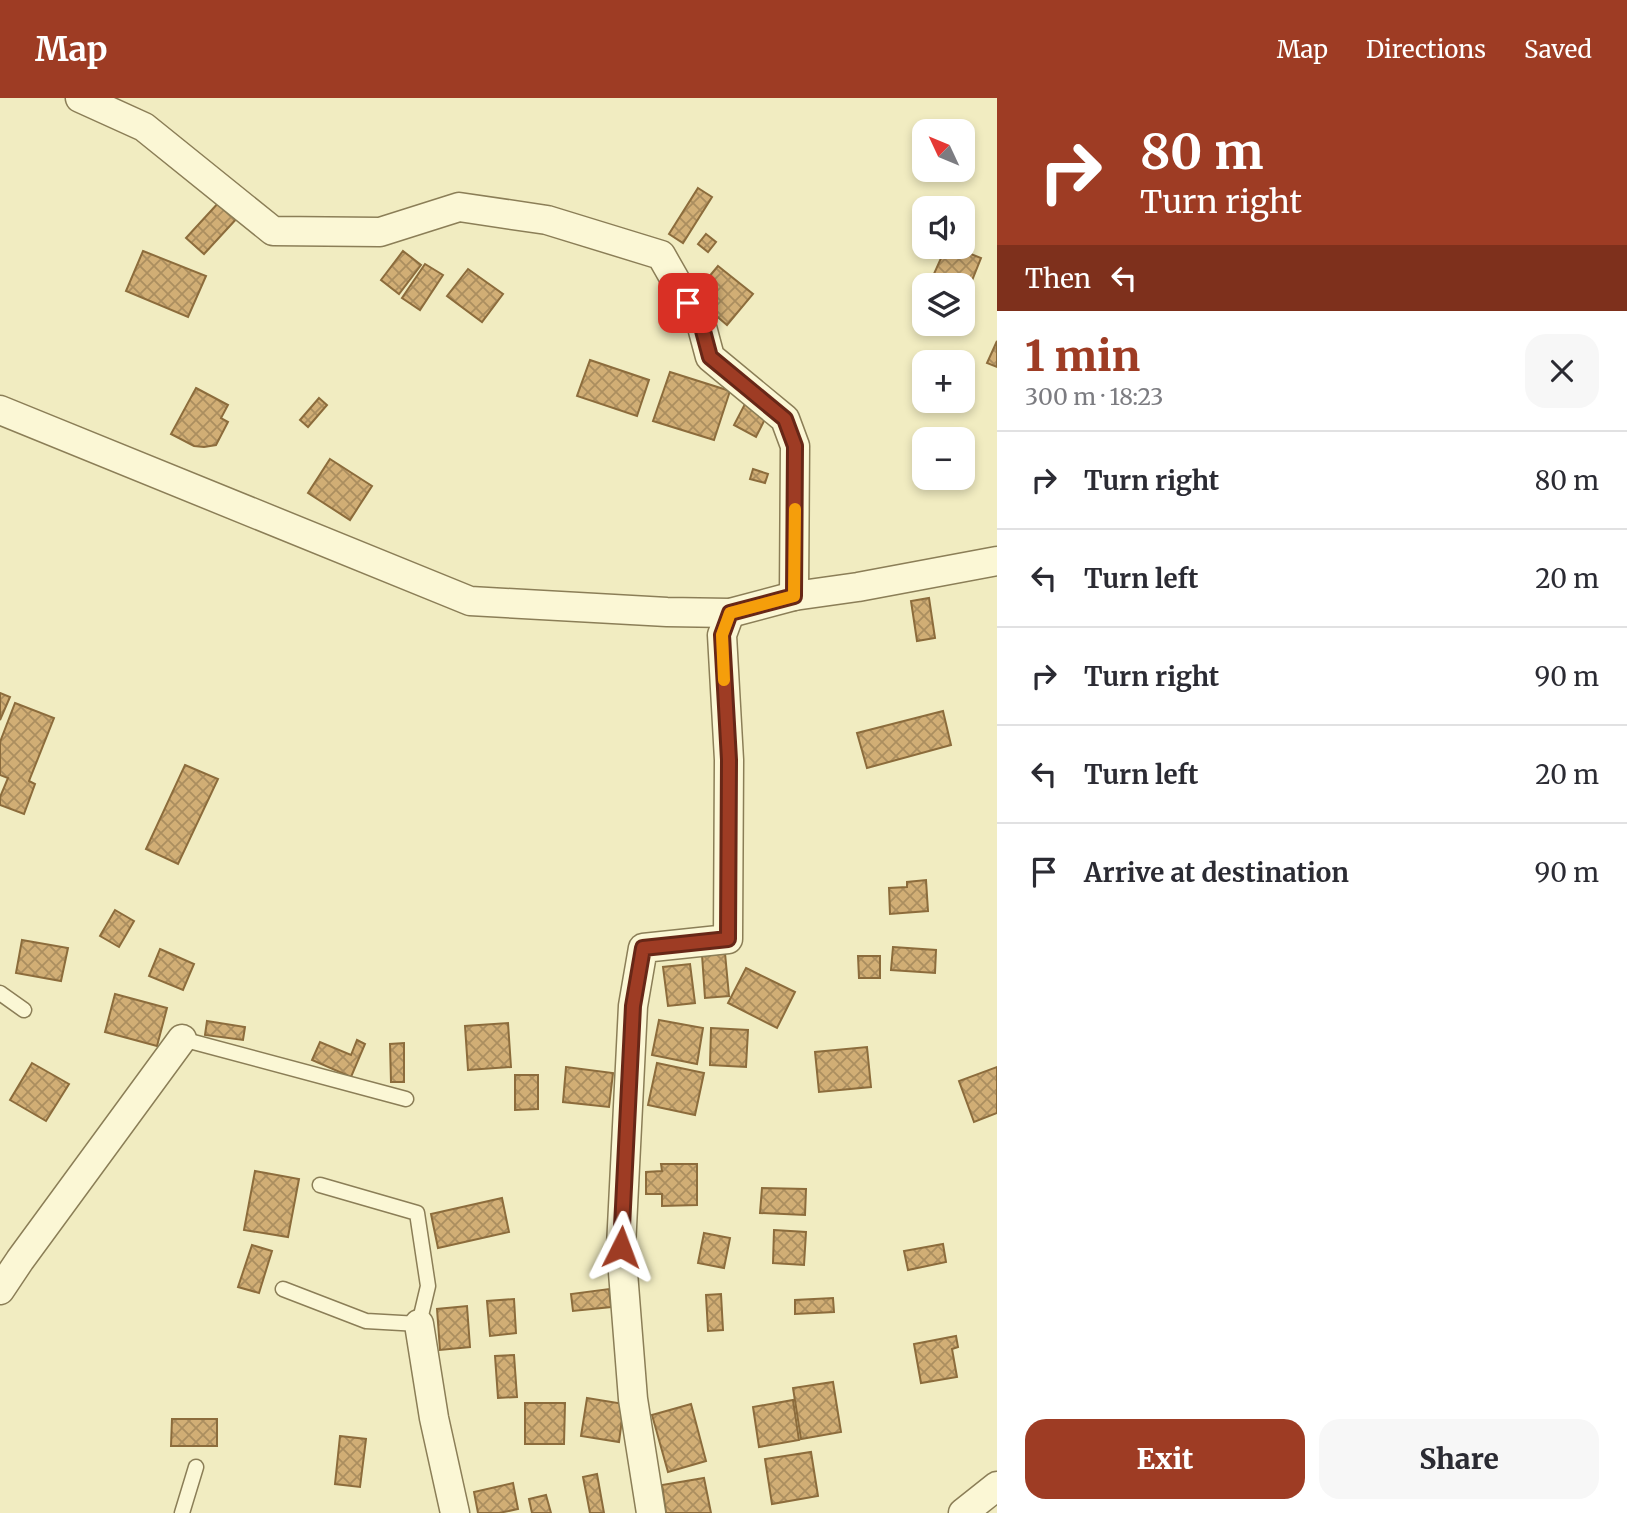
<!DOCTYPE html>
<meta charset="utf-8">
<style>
:root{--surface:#fff;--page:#f7f7f7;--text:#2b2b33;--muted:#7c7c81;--line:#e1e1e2;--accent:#9e3c24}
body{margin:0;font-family:Merriweather,serif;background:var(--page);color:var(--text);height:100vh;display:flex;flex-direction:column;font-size:26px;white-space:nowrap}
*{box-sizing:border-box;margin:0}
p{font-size:23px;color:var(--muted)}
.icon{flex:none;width:38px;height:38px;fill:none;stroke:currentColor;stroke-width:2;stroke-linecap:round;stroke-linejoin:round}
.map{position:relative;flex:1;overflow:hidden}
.details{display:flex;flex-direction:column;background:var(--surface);width:630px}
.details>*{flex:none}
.guide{background:#9e3c24;color:#fff;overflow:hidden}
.needle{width:46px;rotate:314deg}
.buttons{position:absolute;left:912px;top:21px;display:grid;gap:14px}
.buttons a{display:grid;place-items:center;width:63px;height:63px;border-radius:14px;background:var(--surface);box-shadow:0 4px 10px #0003;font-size:35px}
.pin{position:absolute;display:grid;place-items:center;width:60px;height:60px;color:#fff;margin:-30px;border-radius:14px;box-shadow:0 4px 10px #0006}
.me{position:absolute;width:77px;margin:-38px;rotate:3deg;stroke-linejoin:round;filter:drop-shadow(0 0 5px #0008)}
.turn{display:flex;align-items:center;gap:24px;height:147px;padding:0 28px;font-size:32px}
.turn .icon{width:91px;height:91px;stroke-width:2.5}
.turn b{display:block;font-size:49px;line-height:60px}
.then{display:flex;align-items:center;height:66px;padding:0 28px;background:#0003;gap:14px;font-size:26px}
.round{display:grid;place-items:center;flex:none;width:74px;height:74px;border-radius:21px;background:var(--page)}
.headline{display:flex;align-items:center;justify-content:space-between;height:119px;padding:0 28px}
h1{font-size:42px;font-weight:800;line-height:52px;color:var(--accent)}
.primary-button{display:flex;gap:14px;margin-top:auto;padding:14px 28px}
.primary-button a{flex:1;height:80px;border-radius:21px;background:var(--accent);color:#fff;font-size:28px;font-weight:800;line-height:80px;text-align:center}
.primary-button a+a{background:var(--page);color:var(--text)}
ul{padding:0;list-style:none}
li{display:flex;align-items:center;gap:21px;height:98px;padding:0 28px;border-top:2px solid var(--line)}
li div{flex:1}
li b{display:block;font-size:26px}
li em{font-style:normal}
header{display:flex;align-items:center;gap:42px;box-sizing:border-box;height:98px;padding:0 35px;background:var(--accent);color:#fff}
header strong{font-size:33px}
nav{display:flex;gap:38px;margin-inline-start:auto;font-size:24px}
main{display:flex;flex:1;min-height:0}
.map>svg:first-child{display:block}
.building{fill:url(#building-cross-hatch);stroke:#8c6c3c;stroke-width:2}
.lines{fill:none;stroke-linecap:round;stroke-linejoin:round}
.service-casing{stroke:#8b7e57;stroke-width:17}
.minor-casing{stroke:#8b7e57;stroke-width:31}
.service{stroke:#fbf7d5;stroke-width:14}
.minor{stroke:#fbf7d5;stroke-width:28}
.route-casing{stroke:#672717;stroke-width:18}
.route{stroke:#9e3c24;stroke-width:12}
.slow{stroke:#f59e0b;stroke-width:12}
</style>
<header>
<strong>Map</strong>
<nav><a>Map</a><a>Directions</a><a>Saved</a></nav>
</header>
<main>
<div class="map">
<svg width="997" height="1415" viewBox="0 0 997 1415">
<defs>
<pattern id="building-cross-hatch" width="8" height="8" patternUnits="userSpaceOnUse" patternTransform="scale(1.75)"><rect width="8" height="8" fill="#d1ae75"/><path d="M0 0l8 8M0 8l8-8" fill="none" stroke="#ab8e5f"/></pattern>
</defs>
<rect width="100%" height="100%" fill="#f1ecc1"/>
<g class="building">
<path d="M698,90L712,99L683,145L669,136Z"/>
<path d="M221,102L239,118L204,156L186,140Z"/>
<path d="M706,136L716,144L708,154L698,146Z"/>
<path d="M946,149H953L981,160L963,205L962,187H929Z"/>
<path d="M143,153L206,178L188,219L126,193Z"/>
<path d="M403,153L421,167L399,196L381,182Z"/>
<path d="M425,166L443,177L420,212L402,200Z"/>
<path d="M718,168L753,196L727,227L693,198Z"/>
<path d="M468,171L503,196L482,224L447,198Z"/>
<path d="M997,243V269L987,265Z"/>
<path d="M590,262L649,282L637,318L577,298Z"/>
<path d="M670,274L730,293L714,342L653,323Z"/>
<path d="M196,290L228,307L221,320L228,324L216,347L204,349L194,348L171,336Z"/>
<path d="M319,300L327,307L308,329L300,322Z"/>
<path d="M746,304L768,315L756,339L734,327Z"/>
<path d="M330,361L372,388L350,422L308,395Z"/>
<path d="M753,371L768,376L765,385L750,381Z"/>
<path d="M929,500L935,540L917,543L911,503Z"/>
<path d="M0,595L10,599L0,622Z"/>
<path d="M15,605L54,620L29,683L35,686L24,716L0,707V699L8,680L0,677V644Z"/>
<path d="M943,613L951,647L867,670L857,635Z"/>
<path d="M185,667L218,681L178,766L146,751Z"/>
<path d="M926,782L928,813L890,816L889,790L907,789V784Z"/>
<path d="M115,812L134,823L119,849L100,838Z"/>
<path d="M22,842L68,850L61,883L16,875Z"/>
<path d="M893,849L936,852L935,875L891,872Z"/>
<path d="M160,851L194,866L183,892L149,878Z"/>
<path d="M725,855L729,898L705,900L702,857Z"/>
<path d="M858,858H880V880H859Z"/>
<path d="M690,866L695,905L668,908L663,869Z"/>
<path d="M746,870L795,894L777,930L728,905Z"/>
<path d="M115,896L167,910L157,948L105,934Z"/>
<path d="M659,922L703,930L697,966L652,957Z"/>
<path d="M207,923L245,929L243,942L205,937Z"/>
<path d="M508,925L511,969L468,972L465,928Z"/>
<path d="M711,930L748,932L746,969L710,967Z"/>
<path d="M357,942L365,946L351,979L312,962L320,944L351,957Z"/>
<path d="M404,945V984H391L390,946Z"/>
<path d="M867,949L871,989L819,994L815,954Z"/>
<path d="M32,965L69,986L46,1023L10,1002Z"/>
<path d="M657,965L704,975L695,1017L648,1007Z"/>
<path d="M566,969L613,975L609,1009L563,1004Z"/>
<path d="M997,969V1015L974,1024L959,983Z"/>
<path d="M515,977H538V1011L515,1012Z"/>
<path d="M661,1066H697V1107L662,1108V1096H646V1074L662,1073Z"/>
<path d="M255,1073L299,1081L288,1139L244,1132Z"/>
<path d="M762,1090L806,1091L805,1117L760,1115Z"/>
<path d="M502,1100L509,1134L438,1150L431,1116Z"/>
<path d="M774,1132L806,1134L804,1167L773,1165Z"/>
<path d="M704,1135L730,1140L724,1170L698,1165Z"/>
<path d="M943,1146L946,1164L908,1172L904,1153Z"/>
<path d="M252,1147L272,1153L259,1195L238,1189Z"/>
<path d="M609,1191L611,1209L573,1213L571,1196Z"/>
<path d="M721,1196L723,1232L708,1233L706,1197Z"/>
<path d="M833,1200L834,1214L795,1216V1202Z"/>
<path d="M514,1201L516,1235L490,1238L487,1203Z"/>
<path d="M467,1208L470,1249L440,1252L437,1211Z"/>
<path d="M956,1238L958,1249L952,1251L957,1279L921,1285L914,1246Z"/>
<path d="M514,1257L517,1299L498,1300L495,1258Z"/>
<path d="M833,1284L841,1334L801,1341L793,1290Z"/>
<path d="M587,1300L624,1306L619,1344L581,1338Z"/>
<path d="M793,1302L799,1342L759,1349L753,1309Z"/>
<path d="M525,1305H565L564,1346H525Z"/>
<path d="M691,1306L706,1363L668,1374L652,1317Z"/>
<path d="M172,1321H217V1348H171Z"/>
<path d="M340,1338L366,1341L360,1389L335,1386Z"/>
<path d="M811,1354L818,1398L772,1406L765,1361Z"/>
<path d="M597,1376L604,1415H590L583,1379Z"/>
<path d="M704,1380L711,1415H666L662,1387Z"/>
<path d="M513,1385L518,1411L499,1415H478L474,1394Z"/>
<path d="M546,1397L551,1415H532L529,1401Z"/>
</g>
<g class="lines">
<defs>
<g id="service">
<path d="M0,895L24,912"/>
<path d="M182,941L406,1001"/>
<path d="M283,1191L366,1223L419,1226L428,1188L417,1115L320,1087"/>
<path d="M182,1415L196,1369"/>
</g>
<g id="minor">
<path d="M80,0L144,29L273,133L380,134L459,109L547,122L661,157L702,229L710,259L785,321L795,348L794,498"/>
<path d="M0,312L470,503L667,514L730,515L794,498L858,489L997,463"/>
<path d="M0,1192L20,1162L182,941"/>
<path d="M419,1226L434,1320L455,1415"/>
<path d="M651,1415L633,1301L621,1149L633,908L643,850L728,841L729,662L722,537L730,515"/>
<path d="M963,1415L997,1388"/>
</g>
</defs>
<use href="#service" class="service-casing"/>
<use href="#minor" class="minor-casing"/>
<use href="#service" class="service"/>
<use href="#minor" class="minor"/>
</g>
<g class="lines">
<defs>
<path id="route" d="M621,1149L633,908L643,850L728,841L729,662L722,537L730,515L794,498L795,348L785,321L710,259L702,229L688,205"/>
</defs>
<use href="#route" class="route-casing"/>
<use href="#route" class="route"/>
<path class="slow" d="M724,582L722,537L730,515L794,498L795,411"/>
</g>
</svg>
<div class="buttons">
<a><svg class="needle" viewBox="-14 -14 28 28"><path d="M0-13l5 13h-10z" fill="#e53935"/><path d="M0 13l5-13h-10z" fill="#7c7c81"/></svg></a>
<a><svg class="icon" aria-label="sound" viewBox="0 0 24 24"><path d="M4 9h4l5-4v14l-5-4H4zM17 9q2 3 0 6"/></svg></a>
<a><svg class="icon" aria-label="layers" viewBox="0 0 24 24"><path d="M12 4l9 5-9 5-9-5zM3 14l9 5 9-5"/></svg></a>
<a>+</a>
<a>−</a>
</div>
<div class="pin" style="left:688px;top:205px;background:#d93025"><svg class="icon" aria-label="arrive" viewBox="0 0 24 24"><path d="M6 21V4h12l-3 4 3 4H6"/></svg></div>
<svg class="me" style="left:621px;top:1149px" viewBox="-20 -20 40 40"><path d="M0-17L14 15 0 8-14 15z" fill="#9e3c24" stroke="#fff" stroke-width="4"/></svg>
</div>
<section class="details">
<div class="guide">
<div class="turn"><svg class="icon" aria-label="right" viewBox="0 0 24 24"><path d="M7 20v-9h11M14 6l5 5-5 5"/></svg><div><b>80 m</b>Turn right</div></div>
<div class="then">Then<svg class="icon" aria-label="left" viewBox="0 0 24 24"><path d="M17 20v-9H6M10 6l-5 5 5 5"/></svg></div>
</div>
<div class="headline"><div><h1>1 min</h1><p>300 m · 18:23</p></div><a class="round"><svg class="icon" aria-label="close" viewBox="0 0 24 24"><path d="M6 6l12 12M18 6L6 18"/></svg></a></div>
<ul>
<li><svg class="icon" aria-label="right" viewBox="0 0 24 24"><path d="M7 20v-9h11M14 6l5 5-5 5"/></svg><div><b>Turn right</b></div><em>80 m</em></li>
<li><svg class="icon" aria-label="left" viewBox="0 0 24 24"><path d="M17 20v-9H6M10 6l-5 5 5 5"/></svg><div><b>Turn left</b></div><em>20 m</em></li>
<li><svg class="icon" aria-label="right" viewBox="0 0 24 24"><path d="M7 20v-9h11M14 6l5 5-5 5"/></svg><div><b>Turn right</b></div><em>90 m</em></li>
<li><svg class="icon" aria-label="left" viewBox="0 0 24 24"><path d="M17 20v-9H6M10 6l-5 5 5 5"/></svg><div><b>Turn left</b></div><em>20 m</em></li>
<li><svg class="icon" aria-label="arrive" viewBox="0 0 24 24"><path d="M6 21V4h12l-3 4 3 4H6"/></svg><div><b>Arrive at destination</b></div><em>90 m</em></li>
</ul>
<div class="primary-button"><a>Exit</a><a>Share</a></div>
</section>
</main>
